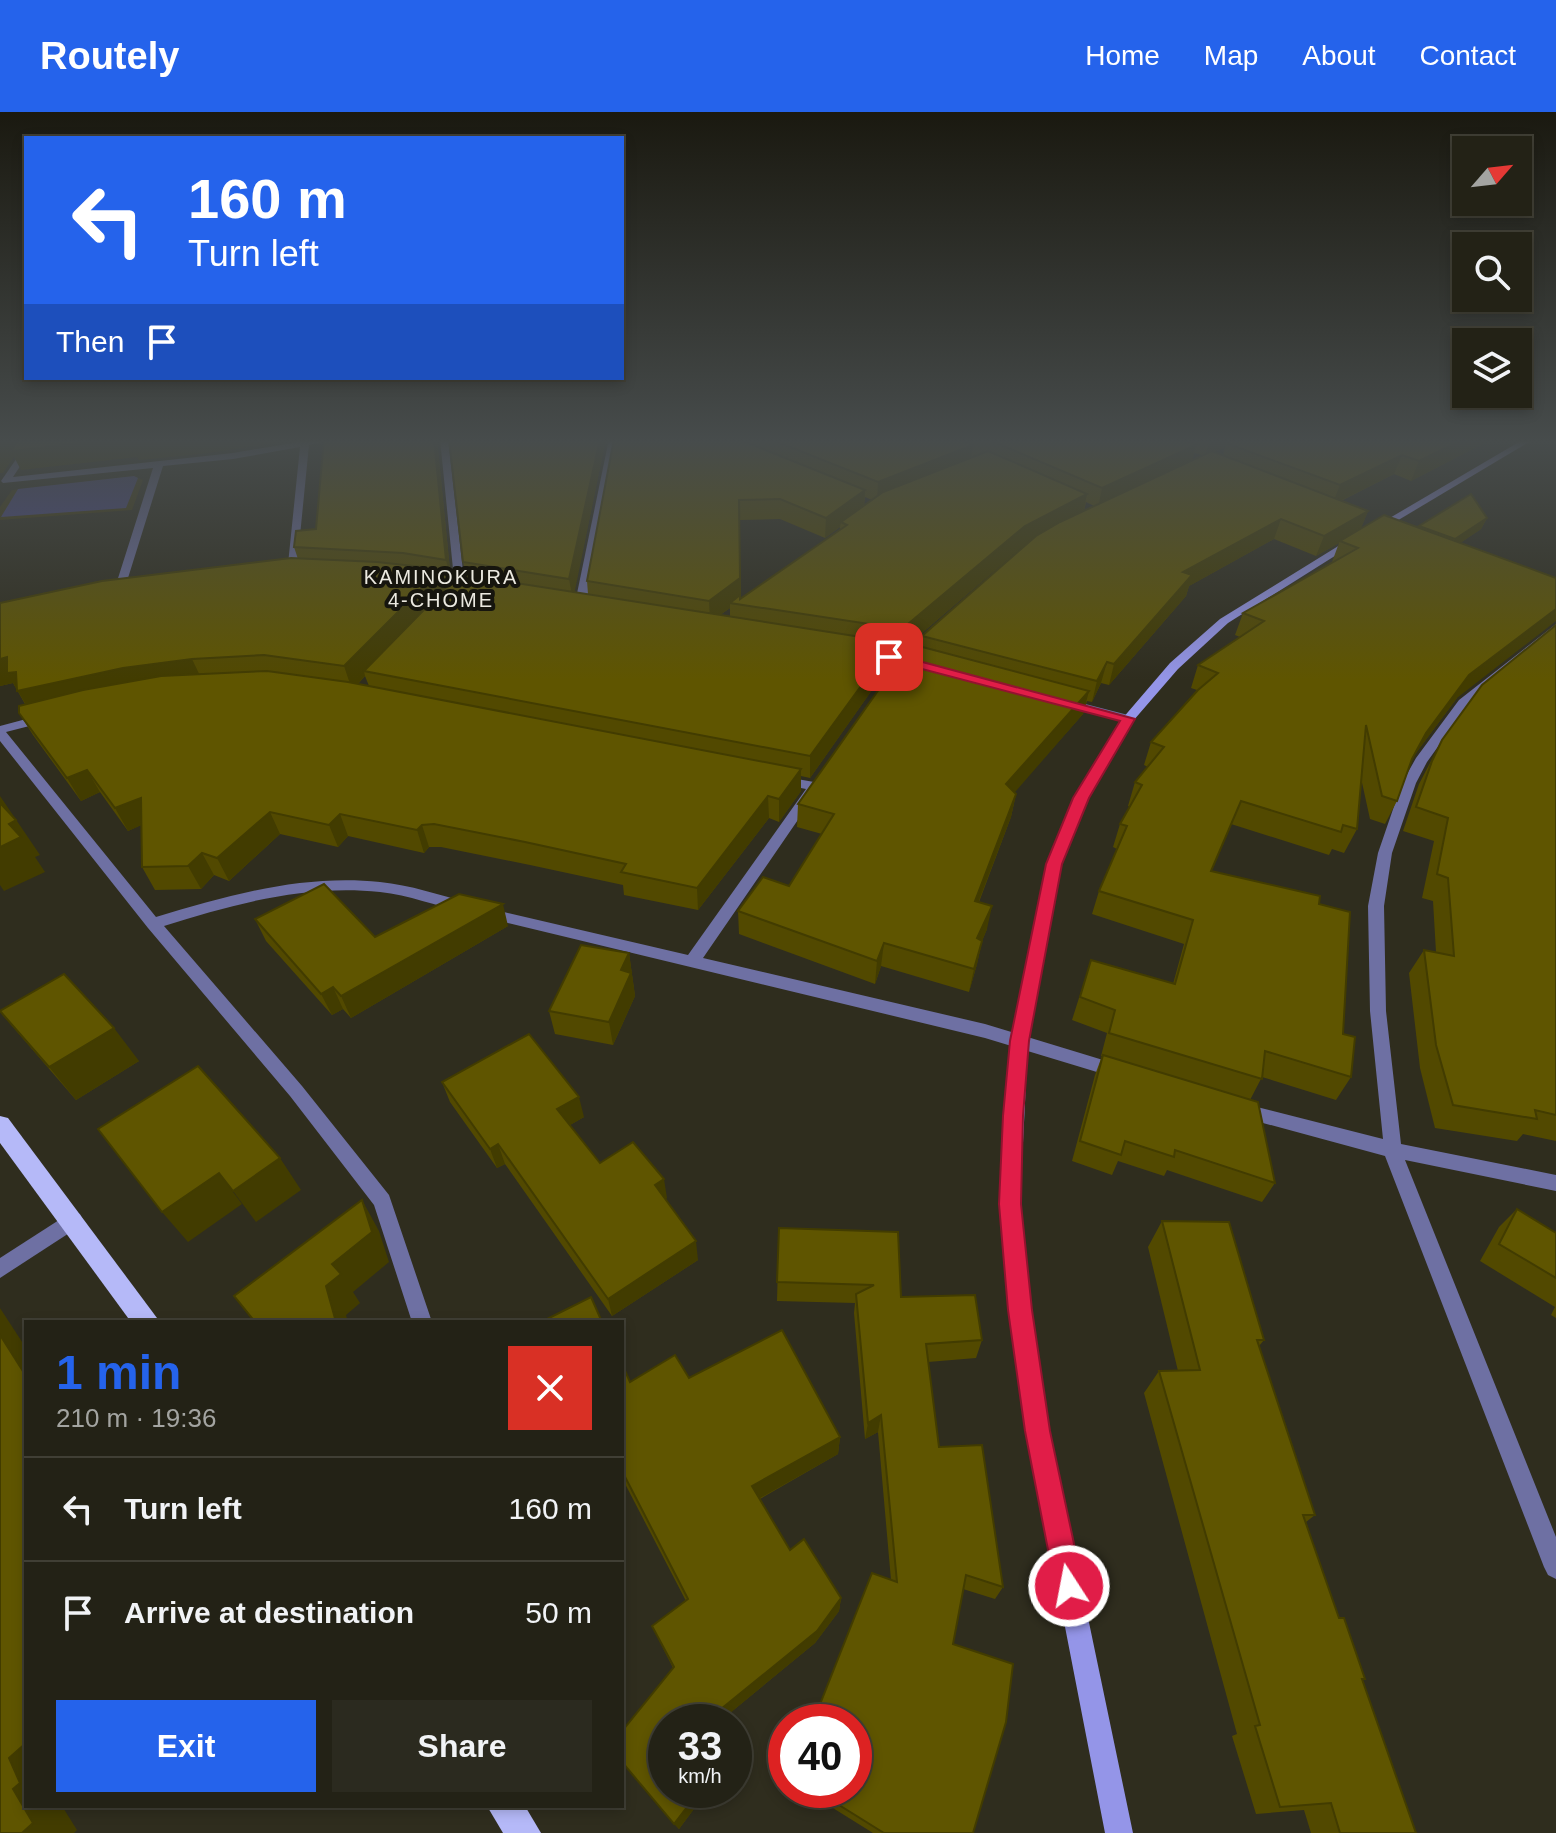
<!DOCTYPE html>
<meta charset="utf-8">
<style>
:root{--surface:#232216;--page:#2b2a1f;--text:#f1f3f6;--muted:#a3a4a1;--line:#403f35;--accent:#2563eb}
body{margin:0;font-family:Helvetica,sans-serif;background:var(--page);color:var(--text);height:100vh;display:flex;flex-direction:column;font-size:30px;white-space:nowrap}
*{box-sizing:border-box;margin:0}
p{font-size:26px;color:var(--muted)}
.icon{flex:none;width:44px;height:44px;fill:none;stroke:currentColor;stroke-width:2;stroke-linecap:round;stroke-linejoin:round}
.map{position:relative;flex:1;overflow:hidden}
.side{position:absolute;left:24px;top:1208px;width:600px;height:488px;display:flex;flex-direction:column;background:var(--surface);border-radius:0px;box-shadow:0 4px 12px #0003,0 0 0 2px var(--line)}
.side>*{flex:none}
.guide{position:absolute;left:24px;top:24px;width:600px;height:244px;border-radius:0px;box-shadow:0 4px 12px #0003,0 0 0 2px var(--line);background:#2563eb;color:#fff;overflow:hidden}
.needle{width:52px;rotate:62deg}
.fabs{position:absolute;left:1452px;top:24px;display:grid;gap:16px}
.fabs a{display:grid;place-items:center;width:80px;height:80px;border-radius:0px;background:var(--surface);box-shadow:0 4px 12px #0003,0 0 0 2px var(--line);font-size:40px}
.speed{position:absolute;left:648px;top:1592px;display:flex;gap:16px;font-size:40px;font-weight:700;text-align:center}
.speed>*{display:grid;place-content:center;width:104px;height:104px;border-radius:50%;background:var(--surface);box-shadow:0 4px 12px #0003,0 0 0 2px var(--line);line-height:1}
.speed small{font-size:20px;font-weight:400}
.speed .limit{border:12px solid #d22;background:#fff;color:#111}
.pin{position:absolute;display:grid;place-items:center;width:68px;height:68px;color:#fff;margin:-34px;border-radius:16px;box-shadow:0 4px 12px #0006}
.me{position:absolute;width:88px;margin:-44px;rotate:349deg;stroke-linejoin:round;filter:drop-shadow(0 0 6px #0008)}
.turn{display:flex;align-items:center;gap:28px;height:168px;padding:0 32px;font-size:36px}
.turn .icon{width:104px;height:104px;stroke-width:2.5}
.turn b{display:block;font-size:56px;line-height:68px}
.then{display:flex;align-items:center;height:76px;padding:0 32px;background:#0003;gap:16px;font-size:30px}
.round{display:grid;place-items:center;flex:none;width:84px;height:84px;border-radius:0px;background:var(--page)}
.summary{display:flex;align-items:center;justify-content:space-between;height:136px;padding:0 32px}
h1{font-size:48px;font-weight:700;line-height:60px;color:var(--accent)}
.cta{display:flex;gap:16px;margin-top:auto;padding:16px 32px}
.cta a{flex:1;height:92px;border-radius:0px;background:var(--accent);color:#fff;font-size:32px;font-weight:700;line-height:92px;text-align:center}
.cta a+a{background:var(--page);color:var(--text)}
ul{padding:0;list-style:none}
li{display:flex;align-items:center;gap:24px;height:104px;padding:0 32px;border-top:2px solid var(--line)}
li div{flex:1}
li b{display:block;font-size:30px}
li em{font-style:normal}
header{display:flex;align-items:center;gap:48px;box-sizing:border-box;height:112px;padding:0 40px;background:var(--accent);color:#fff}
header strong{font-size:38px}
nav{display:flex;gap:44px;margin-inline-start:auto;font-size:28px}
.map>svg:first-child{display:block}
.green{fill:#433c0f}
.water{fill:#4a4890}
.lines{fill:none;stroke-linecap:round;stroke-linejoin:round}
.street{fill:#6e70a3;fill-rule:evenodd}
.secondary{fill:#9495e8;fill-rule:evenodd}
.primary{fill:#b5b9f8;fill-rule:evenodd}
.wall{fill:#524900;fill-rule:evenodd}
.shaded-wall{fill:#423c00}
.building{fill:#5f5500;stroke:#423c00;stroke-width:2}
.route{fill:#e11d48;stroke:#92132f;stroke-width:2}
.labels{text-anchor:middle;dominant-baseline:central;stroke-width:8;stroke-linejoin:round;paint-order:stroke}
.far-neighbourhood-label{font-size:20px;letter-spacing:2px;fill:#ebe9e0;stroke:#16150e}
</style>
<header>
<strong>Routely</strong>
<nav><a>Home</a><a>Map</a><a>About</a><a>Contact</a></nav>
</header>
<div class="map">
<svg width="1556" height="1721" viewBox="0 0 1556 1721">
<rect width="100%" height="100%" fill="#2f2d1e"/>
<path class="green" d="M134,364L143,368L132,398L0,408V395L12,378Z"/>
<path class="water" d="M134,364L138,366L126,396L1,405L18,377Z"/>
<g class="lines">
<g class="street">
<path d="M30,327H38L13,365L233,341L316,327H335L309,333L296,464L287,462L300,335L233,347L163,354L123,482L118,485L113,482L153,356L3,371L1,369Z"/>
<path d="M440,327H448L465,477L455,486L450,483L455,477Z"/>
<path d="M609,327H617L586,496L580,499L574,496Z"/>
<path d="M1556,512V521L1467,594L1427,650L1416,671L1392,741L1384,794L1386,899L1401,1032L1556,1063V1079L1405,1048L1556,1425V1467L1548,1463L1544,1455L1385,1044L1241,1005L1235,1003L1232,998L1235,993L1241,991L1383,1027L1370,899L1368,794L1378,741L1402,671L1416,646L1459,588Z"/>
<path d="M1066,587L1132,604L1134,607L1128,611L1062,594V588Z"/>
<path d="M45,602L49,603V609L6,620L156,805C229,783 303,762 380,770C410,773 440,783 469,791L472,795L464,800C436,794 409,783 380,780C306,772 234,792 164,814L302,974L389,1083L432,1210H412L374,1093L290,984L148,816L0,629V614Z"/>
<path d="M780,664L814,670L821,674L815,678V683L703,846L985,912L1126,955L1129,960L1126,965L1120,967L985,926L487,806L479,801L487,796L688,843L806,677L775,671L773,668Z"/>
<path d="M73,1099L80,1102L83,1108L80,1114L0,1166V1146Z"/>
</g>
<g class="secondary">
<path d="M1524,327H1534L1380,419L1371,417Z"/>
<path d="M1348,428L1357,430L1228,511L1178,557L1133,609L1088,686L1061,752L1028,929L1020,1092L1030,1198L1049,1319L1133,1721H1105L1027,1319L1010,1198L1000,1092L1012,929L1047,752L1074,686L1122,607L1170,551L1220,507Z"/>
</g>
<g class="primary">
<path d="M0,1004L8,1006L160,1210H131L0,1031Z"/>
<path d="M487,1694H525L541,1721H503Z"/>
</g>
</g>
<g class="wall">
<path d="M324,327H438H437L451,468L444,467L446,476L466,463L463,450L449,327H606L574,480L588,482L587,469L614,327H1492L1411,369L1394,362L1341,389L1368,399L1361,416L1418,415L1419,414L1487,406L1481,417L1460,431L1457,586L1413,645L1397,689L1385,712L1370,707L1361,666L1357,717L1344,741L1332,737L1329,743L1231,712L1211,759L1319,792L1351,965L1336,988L1262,965L1250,988L1275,1071L1262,1090L1167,1058L1164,1064L1118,1049L1112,1063L1072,1049L1095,963L1102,944H1101L1107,921L1072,908L1091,848L1173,872L1184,832L1092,802L1099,779L1117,737L1113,735L1120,712L1130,695L1128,694L1135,670L1148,655L1144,653L1151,630L1197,578L1191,576L1198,553L1240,525L1235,523L1243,501L1332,450L1339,431L1316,444L1274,427L1189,474L1186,484L1109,573L1101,571L1092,590L1087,589L1083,602L1014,680L1016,682L1011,705L979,790L987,817L982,829L977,852L969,880L881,854L875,872L739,822L738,799L789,774L822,722L797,715L798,692L920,535L922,524L1027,433L1021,436L900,540L892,539L891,551L810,666L801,664V679L779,710L769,706L698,798L624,783L623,773L530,753L441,735H429L424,741L348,724L338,735L280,722L229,769L214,763L201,777L155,778L142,755L141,713L128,719L100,680L81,689L33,623L19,601L25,592L13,571L0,574V491L298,447L294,435L316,417ZM1225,335L1223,344L1214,340ZM1194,341L1199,342L1202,344L1192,349ZM865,385L872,388L864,393ZM1086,390L1094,394L1084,399ZM780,407L825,426L840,415V418L741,487L739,408ZM730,496V504L720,503ZM365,564L369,574L358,572Z"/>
<path d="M1556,513V1029L1523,1022L1517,1029L1435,1016L1420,956L1409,861L1424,838L1436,840L1433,789L1422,786L1434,729L1403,719L1419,672L1442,628Z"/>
<path d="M255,807L375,825L508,814L351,906L343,897L332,903L266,829Z"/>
<path d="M629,841L635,884L613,933L555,922L549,899Z"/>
<path d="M0,900L139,949L76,988Z"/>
<path d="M442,970L584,1005L570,1013L600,1051L667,1086L665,1087L698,1148L612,1204L505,1052L497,1056L450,990Z"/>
<path d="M1517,1097L1556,1121V1206L1551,1203L1555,1195L1480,1149L1499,1115Z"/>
<path d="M1162,1109L1264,1228L1259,1234L1315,1403L1306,1410L1339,1506L1365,1567L1362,1568L1416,1721H1311L1304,1698L1256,1702L1232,1624L1237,1622L1144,1281L1159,1259H1178L1148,1135Z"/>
<path d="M779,1116L901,1185L982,1228L976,1246L928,1250L939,1335L1003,1475L995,1487L963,1477L953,1532L973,1721H873L804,1678H854L891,1468L878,1320L865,1327L854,1201L855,1191L777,1189Z"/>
<path d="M782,1218L840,1325L838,1342L760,1387L790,1438L804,1427L841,1486L839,1499L815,1531L719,1610H666V1678H708L679,1717L622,1650V1619L673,1556L652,1514L686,1489L622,1366V1252L630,1270L675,1243L689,1266Z"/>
</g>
<g class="shaded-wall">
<path d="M2,327H303L201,342L139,348L137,345L21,358L14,345L3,361H0V330Z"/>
<path d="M434,327H438H437L451,468L446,448Z"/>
<path d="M600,327H606L573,488L569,467Z"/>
<path d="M1210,327H1243L1226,331L1225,335L1205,345Z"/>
<path d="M1464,327H1492L1411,369L1419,349Z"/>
<path d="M973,333L970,353L877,390L878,370Z"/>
<path d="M1196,333L1191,352L1098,396L1102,376Z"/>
<path d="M1402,343L1394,362L1332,393L1340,373Z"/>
<path d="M865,378L864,398L841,410L840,415L825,426L826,406Z"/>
<path d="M1087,382L1083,403L1021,436L900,540L902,517L1025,414Z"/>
<path d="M1368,399L1360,419L1340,429L1339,431L1316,444L1324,424Z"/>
<path d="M1487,406L1481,417L1450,438L1455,427Z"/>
<path d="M1281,407L1274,427L1189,474L1186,484L1109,573L1114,552L1183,460Z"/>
<path d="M739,408L741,488L730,491V496L710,510L709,489Z"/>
<path d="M441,457L447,480L364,559L365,564L352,578L344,554Z"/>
<path d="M1556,497V509L1457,586L1413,645L1426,621L1469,563Z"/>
<path d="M893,530L891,551L810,666V644Z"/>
<path d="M7,545L123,556L192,547L203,570L32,603L13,571L0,574V547Z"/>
<path d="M1107,550L1101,571L1092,590L1097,569Z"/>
<path d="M1089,579L1083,602L1002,695L1006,672Z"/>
<path d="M801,657V679L779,710V687Z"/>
<path d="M87,658L100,680L81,689L67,666Z"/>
<path d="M1016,682L1011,705L970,812L975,789Z"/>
<path d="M0,684L40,743L35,745L45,760L4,779L0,773Z"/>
<path d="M768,684L769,706L698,798L697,776Z"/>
<path d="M141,686L153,708L128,719L115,696Z"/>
<path d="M270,700L280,722L229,769L217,746Z"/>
<path d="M340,702L348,724L338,735L329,713Z"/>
<path d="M422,713L429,735L424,741L417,718Z"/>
<path d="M202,741L214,763L201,777L188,754Z"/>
<path d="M503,792L508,814L351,906L341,884Z"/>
<path d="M992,794L987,817L982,829L977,852L969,880L974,857L977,826Z"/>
<path d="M884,831L881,854L875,872L877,849Z"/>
<path d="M629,841L635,884L613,933L609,910L621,858Z"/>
<path d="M333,875L343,897L332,903L321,882Z"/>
<path d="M114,916L139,949L76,988L49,955Z"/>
<path d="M579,985L584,1005L563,1017L557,997Z"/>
<path d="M498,1032L505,1052L497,1056L490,1037Z"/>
<path d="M280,1046L301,1078L256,1110L233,1079Z"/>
<path d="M219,1061L242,1092L188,1130L162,1100Z"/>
<path d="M664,1067L667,1086L658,1092L655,1073Z"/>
<path d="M362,1088L379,1119L389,1150L353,1180L360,1191L346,1203L348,1210H336L326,1174L332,1152Z"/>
<path d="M696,1129L698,1148L612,1204L608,1187Z"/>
<path d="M0,1196L26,1236V1264L0,1223Z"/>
<path d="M881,1303L878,1320L865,1327L868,1311Z"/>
<path d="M840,1325L838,1342L753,1390L752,1374Z"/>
<path d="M841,1486L839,1499L815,1531L719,1610H705Z"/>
<path d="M26,1631V1694H62L77,1718L74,1721H22L13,1677L9,1646Z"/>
<path d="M700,1678H708L679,1717L674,1712Z"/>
</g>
<g class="building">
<path d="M19,327H117L11,339Z"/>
<path d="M324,327H434L446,448L403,441L294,435L296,419L316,417Z"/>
<path d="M449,327H600L569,467L463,450Z"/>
<path d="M614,327H738L865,378L826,406L780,387L739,388L740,466L709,489L587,469Z"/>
<path d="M770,327H959L973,333L878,370Z"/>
<path d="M987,327H1182L1196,333L1102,376Z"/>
<path d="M1235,327H1464L1419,349L1402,343L1340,373L1226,331Z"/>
<path d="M988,339L1087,382L1025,414L902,517L730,491L740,483V487L847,413L841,410L883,380Z"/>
<path d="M1212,339L1368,399L1324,424L1281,407L1183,460L1192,463L1114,552L1107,550L1097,569L922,524L1036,424L1060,410Z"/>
<path d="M1471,382L1487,406L1455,427L1419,414Z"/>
<path d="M1384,403L1556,466V497L1469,563L1426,621L1412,647L1397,689L1382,684L1366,613L1357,717L1343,713L1341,720L1241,689L1211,759L1320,784L1319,792L1350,800L1343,922L1355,925L1351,965L1265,939L1262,967L1109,921L1115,898L1080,885L1091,848L1175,872L1193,808L1099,779L1127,714L1120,712L1142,673L1135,670L1164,635L1151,630L1198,578L1218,561L1198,553L1264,509L1243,501L1358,436L1340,429Z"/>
<path d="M291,446L377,450L441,457L344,554L264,543L192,547L123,556L17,579L16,560L7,561V545L0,547V491L102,469Z"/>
<path d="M459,462L893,530L810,644L364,559Z"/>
<path d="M1556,513V1003L1535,998L1537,1007L1453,993L1436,933L1424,838L1454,844L1448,766L1437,762L1448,706L1416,695L1432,649L1442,628L1482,573Z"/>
<path d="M911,532L1089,579L1006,672L1016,682L975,789L992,794L977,826L982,829L974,857L884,831L877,849L738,799L763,765L789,774L834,702L798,692Z"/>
<path d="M267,559L348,570L801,657L779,687L768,684L697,776L621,760L626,752L525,730L434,712L422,713L417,718L340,702L329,713L270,700L217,746L202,741L188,754L142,755L141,686L115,696L87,658L67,666L19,601V594L83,578L161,564Z"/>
<path d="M0,691L16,708L9,712L21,725L0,735Z"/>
<path d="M324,772L375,825L459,782L503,792L341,884L333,875L321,882L255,807Z"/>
<path d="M581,833L629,841L621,858L631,861L609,910L549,899Z"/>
<path d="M64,862L114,916L49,955L0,899Z"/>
<path d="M529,922L579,985L557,997L600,1051L633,1030L664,1067L655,1073L696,1129L608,1187L498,1032L490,1037L442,970Z"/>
<path d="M1103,943L1258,990L1275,1071L1175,1038L1174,1045L1125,1029L1121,1043L1080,1029Z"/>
<path d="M198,954L280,1046L233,1079L219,1061L162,1100L98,1017Z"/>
<path d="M362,1088L372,1120L332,1152L341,1162L326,1174L336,1210H255L234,1184Z"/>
<path d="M1517,1097L1556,1121V1166L1499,1132Z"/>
<path d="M1162,1109L1229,1110L1264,1228H1257L1315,1403H1303L1339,1506H1344L1365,1567H1362L1416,1721H1340L1331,1691L1280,1695L1255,1614L1260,1613L1159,1259L1200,1258Z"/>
<path d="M779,1116L898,1120L901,1185L975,1183L982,1228L926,1232L939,1335L982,1333L1003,1475L966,1463L953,1532L1013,1552L1006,1610L973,1721H884L815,1678H854V1610H813L872,1461L897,1470L881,1303L868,1311L856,1182L874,1173L777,1170Z"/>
<path d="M591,1185L602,1210H541Z"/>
<path d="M782,1218L840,1325L752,1374L790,1438L804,1427L841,1486L817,1519L705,1610H666V1678H700L674,1712L622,1650V1619L674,1555L652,1514L688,1487L622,1359V1252L630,1270L675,1243L689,1266Z"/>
<path d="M0,1223L26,1264V1631L9,1646L20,1671L13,1677L33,1711L22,1721H0Z"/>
</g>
<linearGradient id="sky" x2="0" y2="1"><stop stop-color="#1a1910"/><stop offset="0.58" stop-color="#474c4c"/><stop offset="1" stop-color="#474c4c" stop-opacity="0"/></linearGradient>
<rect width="1556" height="568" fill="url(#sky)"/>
<path class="route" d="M889,541L1135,607L1089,686L1062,752L1029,929L1023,1004L1021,1092L1032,1198L1050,1319L1083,1474L1079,1484L1069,1488L1059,1484L1055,1474L1025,1319L1008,1198L999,1092L1003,1004L1010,929L1046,752L1073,686L1120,609L884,547V542Z"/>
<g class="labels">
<g class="far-neighbourhood-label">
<text x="441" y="465">KAMINOKURA<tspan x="441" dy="23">4-CHOME</tspan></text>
</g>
</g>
</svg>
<div class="fabs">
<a><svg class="needle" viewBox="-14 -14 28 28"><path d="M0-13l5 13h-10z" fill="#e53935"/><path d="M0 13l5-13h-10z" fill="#a3a4a1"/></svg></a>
<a><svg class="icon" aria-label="search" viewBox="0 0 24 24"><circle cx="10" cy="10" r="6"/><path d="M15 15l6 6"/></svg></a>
<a><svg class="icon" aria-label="layers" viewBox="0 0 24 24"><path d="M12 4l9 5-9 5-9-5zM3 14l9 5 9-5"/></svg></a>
</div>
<div class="speed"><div>33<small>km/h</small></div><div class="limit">40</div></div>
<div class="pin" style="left:889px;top:545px;background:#d93025"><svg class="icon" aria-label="arrive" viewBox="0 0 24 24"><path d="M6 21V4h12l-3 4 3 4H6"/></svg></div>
<svg class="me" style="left:1069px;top:1474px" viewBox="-20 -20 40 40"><circle r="17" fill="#e11d48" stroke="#fff" stroke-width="3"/><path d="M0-11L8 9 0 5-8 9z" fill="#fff"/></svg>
<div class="guide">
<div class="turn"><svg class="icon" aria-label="left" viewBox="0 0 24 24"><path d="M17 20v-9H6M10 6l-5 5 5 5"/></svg><div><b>160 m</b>Turn left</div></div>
<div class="then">Then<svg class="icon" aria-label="arrive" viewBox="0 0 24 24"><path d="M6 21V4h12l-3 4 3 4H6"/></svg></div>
</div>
<section class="side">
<div class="summary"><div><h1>1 min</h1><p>210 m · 19:36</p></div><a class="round" style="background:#d93025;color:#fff"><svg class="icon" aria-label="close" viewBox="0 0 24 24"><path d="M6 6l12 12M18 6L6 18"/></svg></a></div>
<ul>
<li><svg class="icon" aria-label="left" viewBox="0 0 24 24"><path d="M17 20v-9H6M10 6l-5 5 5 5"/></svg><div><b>Turn left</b></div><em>160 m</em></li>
<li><svg class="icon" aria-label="arrive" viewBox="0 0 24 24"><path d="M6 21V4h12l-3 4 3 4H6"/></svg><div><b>Arrive at destination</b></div><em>50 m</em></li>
</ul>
<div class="cta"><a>Exit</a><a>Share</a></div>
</section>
</div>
